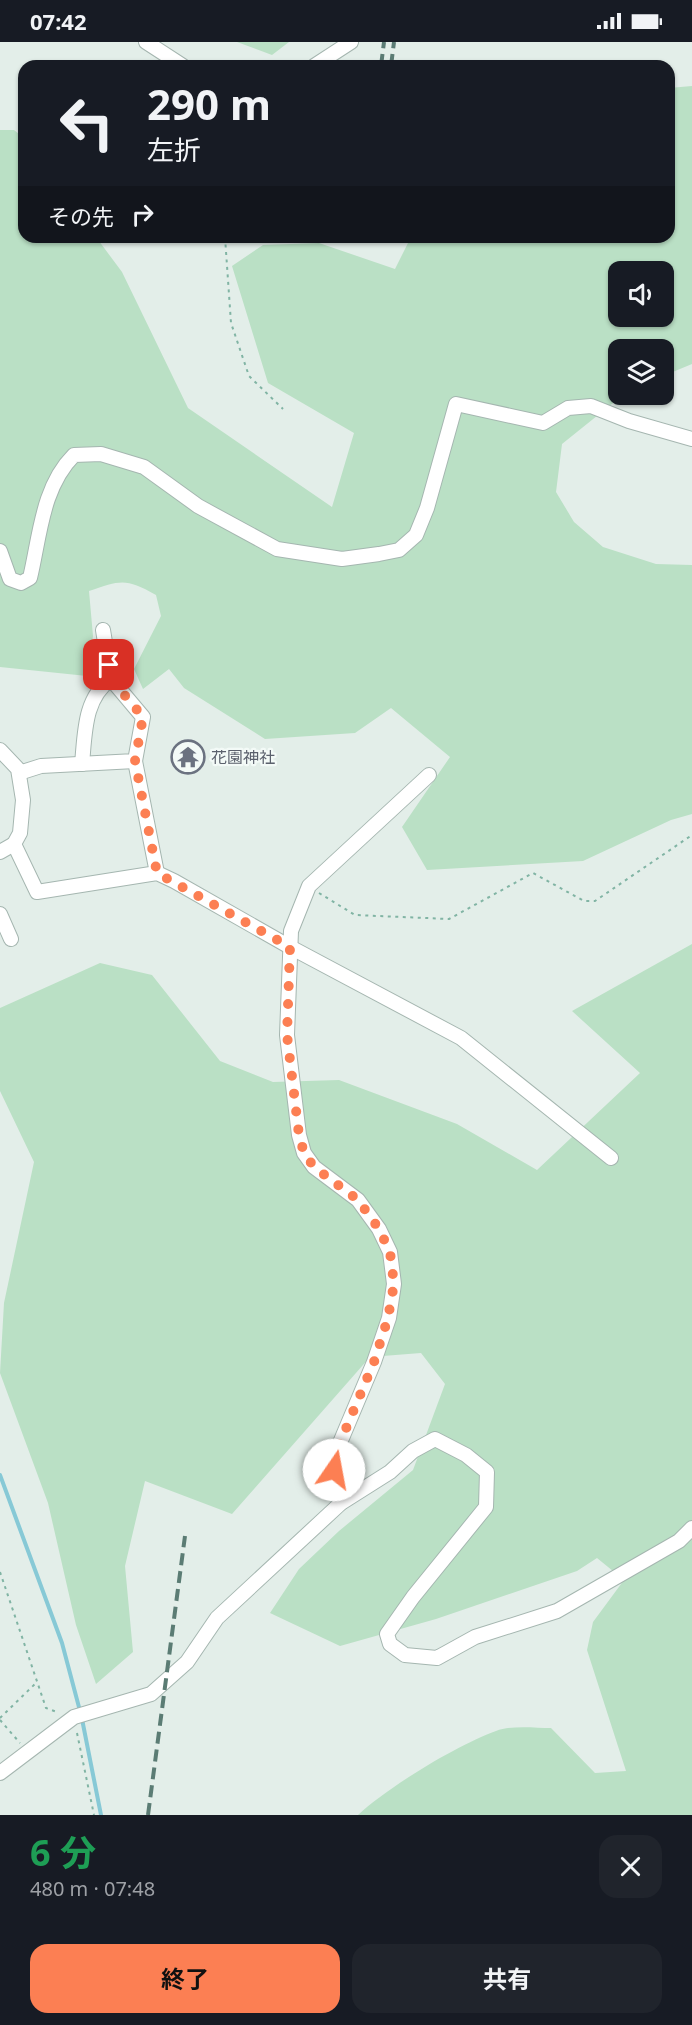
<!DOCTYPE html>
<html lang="ja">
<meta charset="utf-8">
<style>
:root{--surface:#171b24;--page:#20242c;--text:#f1f3f6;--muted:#9ea1a6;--accent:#fc7f53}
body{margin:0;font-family:"Noto Sans","Noto Sans JP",sans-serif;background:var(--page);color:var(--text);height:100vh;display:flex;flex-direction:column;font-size:22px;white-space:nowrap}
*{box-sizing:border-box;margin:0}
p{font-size:20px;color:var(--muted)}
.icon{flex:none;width:33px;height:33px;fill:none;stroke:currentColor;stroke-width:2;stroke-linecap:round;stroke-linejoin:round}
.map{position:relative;height:1773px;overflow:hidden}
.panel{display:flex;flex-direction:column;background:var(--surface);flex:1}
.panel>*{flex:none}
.guide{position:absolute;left:18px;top:18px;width:657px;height:183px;border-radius:18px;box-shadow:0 2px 4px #0004;background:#171b24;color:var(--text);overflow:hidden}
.controls{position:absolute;left:608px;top:219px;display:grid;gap:12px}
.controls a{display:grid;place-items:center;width:66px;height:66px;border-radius:12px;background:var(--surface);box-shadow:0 2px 4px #0004;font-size:30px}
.pin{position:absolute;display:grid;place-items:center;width:51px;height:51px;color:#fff;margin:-26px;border-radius:12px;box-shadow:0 3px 9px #0006}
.me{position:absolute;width:66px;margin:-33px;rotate:12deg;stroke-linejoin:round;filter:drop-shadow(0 0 4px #0008)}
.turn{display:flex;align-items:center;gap:21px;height:126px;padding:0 30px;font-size:27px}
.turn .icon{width:78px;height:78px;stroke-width:2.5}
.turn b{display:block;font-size:42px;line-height:51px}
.then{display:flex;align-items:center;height:57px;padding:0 30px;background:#0003;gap:12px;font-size:22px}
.round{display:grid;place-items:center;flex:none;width:63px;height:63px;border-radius:18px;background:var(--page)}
.headline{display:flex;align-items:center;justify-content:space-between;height:102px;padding:0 30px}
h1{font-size:36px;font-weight:700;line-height:45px;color:#1e9e55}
.cta{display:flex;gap:12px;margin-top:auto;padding:12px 30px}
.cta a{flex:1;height:69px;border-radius:18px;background:var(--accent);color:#111;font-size:24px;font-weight:700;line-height:69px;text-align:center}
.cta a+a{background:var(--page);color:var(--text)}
.status{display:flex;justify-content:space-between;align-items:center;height:42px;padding:0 30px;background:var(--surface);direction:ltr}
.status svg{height:16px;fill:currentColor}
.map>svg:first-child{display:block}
.green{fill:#bae0c5;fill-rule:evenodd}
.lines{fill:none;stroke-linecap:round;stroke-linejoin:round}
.stream{stroke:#87c9d6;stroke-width:4}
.minor-casing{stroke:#a5b6b0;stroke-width:16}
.path{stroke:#81b4a4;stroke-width:2;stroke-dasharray:3 4.5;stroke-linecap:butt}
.minor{stroke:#fff;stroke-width:14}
.rail{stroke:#5b7c74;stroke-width:4;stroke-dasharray:12 6;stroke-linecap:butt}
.route{stroke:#fc7f53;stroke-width:10;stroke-dasharray:0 18}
.labels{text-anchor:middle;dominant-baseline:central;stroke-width:4.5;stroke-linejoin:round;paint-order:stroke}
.worship-label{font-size:16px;fill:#5b616d;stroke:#f3faf7;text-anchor:start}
</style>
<div class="status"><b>07:42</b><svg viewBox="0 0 49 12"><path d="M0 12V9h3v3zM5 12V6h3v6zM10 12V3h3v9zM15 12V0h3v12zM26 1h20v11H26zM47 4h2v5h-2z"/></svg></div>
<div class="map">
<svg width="692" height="1773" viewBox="0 0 692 1773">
<rect width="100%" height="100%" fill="#e3eee9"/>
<g class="green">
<path d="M237,0H289L272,13Z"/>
<path d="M692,44V322L663,334V308H618V352L623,353L562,402L556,450L574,480L603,505L656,522L692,523V772L671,778L583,819L427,828L402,785L450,715L391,666L355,691L265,697L184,646L169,627L143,647L134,627L161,574L156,553C126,536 121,538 89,549L93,594L87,634L0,625V88H14L24,96V195H96L122,230L188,366L332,465L354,391L268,341L232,224L263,203L319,201L395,227L411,195H669V46ZM618,230H663V274H618Z"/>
<path d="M692,902V1773H358C388,1745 457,1703 496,1689C511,1683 535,1686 551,1686L595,1731L626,1729L587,1608L593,1580L624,1538L597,1516L577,1529L436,1577L340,1604L270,1571L299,1527L339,1489L413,1428L445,1342L421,1311L370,1315L232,1472L145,1439L125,1524L133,1610L96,1642L76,1583L48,1461L0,1331L4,1261L34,1120L0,1049V966L100,921L152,933L220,1019L273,1040L339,1038L457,1082L537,1128L640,1031L572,969Z"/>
</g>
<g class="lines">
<g class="stream">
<path d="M0,1433L62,1601L80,1669"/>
<path d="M82,1677L101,1773"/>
</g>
<defs>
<g id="minor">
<path d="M146,0L183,24"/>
<path d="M314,24L351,0"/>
<path d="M0,509L10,537L21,541L30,536C40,494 42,445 74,413L101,412L144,425L198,464L277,507L342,517L379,512L399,508L416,493L427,466L456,362L543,381L568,366L591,364L629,379L692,397"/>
<path d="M0,708L18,727L23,758L20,791L14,802L0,810"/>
<path d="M135,719L157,831"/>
<path d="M82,722C85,691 84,656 111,637L103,588"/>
<path d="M19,731L41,724L135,719L143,675L111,637"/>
<path d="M14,802L37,850L157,831L174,839L290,905L461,996L611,1116"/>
<path d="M0,872L11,897"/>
<path d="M341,1461L335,1441L334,1415L374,1320L389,1276L394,1242L390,1210L379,1187L358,1158L314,1125L304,1111L299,1093L287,993L291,889L309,844L429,733"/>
<path d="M0,1731L74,1675L151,1652L187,1620L217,1576L341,1461L390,1430L413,1409L435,1397L466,1413L487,1430L486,1465L413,1555L387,1592L390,1602L405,1613L437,1616L475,1595L557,1569L679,1499L692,1486"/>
</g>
</defs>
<use href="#minor" class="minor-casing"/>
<g class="path">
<path d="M225,195L231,281L249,334L283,367"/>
<path d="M319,851L355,873L449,877L533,831L584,859H595L692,793"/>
<path d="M0,1530L46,1666L57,1670"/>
<path d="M0,1676L37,1640"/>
<path d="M0,1678L20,1701"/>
<path d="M77,1691L94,1773"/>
</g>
<use href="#minor" class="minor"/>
<g class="rail">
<path d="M381,24L384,0"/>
<path d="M391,24L394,0"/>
<path d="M148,1773L185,1494"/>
</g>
</g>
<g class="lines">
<path class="route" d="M109,623L111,637L143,675L135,719L157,831L290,905L287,993L299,1093L304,1111L314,1125L358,1158L379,1187L390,1210L394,1242L388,1276L374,1320L334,1415V1428"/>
</g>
<defs>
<symbol id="temple-ring" viewBox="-11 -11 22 22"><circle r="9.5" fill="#f3faf7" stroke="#6b7280" stroke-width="1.5"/><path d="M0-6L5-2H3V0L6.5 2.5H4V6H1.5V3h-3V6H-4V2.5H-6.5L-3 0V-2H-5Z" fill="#6b7280"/></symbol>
</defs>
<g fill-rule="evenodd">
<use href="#temple-ring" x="169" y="696" width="38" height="38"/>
</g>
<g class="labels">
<g class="worship-label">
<text x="211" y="715">花園神社</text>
</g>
</g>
</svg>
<div class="controls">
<a><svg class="icon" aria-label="sound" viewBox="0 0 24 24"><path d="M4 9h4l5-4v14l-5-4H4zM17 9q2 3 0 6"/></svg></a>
<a><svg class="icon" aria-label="layers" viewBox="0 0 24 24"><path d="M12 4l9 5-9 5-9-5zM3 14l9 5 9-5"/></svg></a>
</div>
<div class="pin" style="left:109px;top:623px;background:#d93025"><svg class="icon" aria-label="arrive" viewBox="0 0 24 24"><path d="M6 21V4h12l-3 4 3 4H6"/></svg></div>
<svg class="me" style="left:334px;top:1428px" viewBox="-20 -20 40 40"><circle r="19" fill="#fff"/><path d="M0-13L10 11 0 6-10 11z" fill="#fc7f53"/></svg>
<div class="guide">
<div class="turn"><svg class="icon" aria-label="left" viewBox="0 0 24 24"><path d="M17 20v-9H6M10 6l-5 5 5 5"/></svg><div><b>290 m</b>左折</div></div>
<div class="then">その先<svg class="icon" aria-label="right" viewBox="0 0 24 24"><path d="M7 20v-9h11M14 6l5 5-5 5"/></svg></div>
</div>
</div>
<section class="panel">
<div class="headline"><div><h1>6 分</h1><p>480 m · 07:48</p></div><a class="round"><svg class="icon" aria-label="close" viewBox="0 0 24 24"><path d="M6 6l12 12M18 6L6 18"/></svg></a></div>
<div class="cta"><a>終了</a><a>共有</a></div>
</section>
